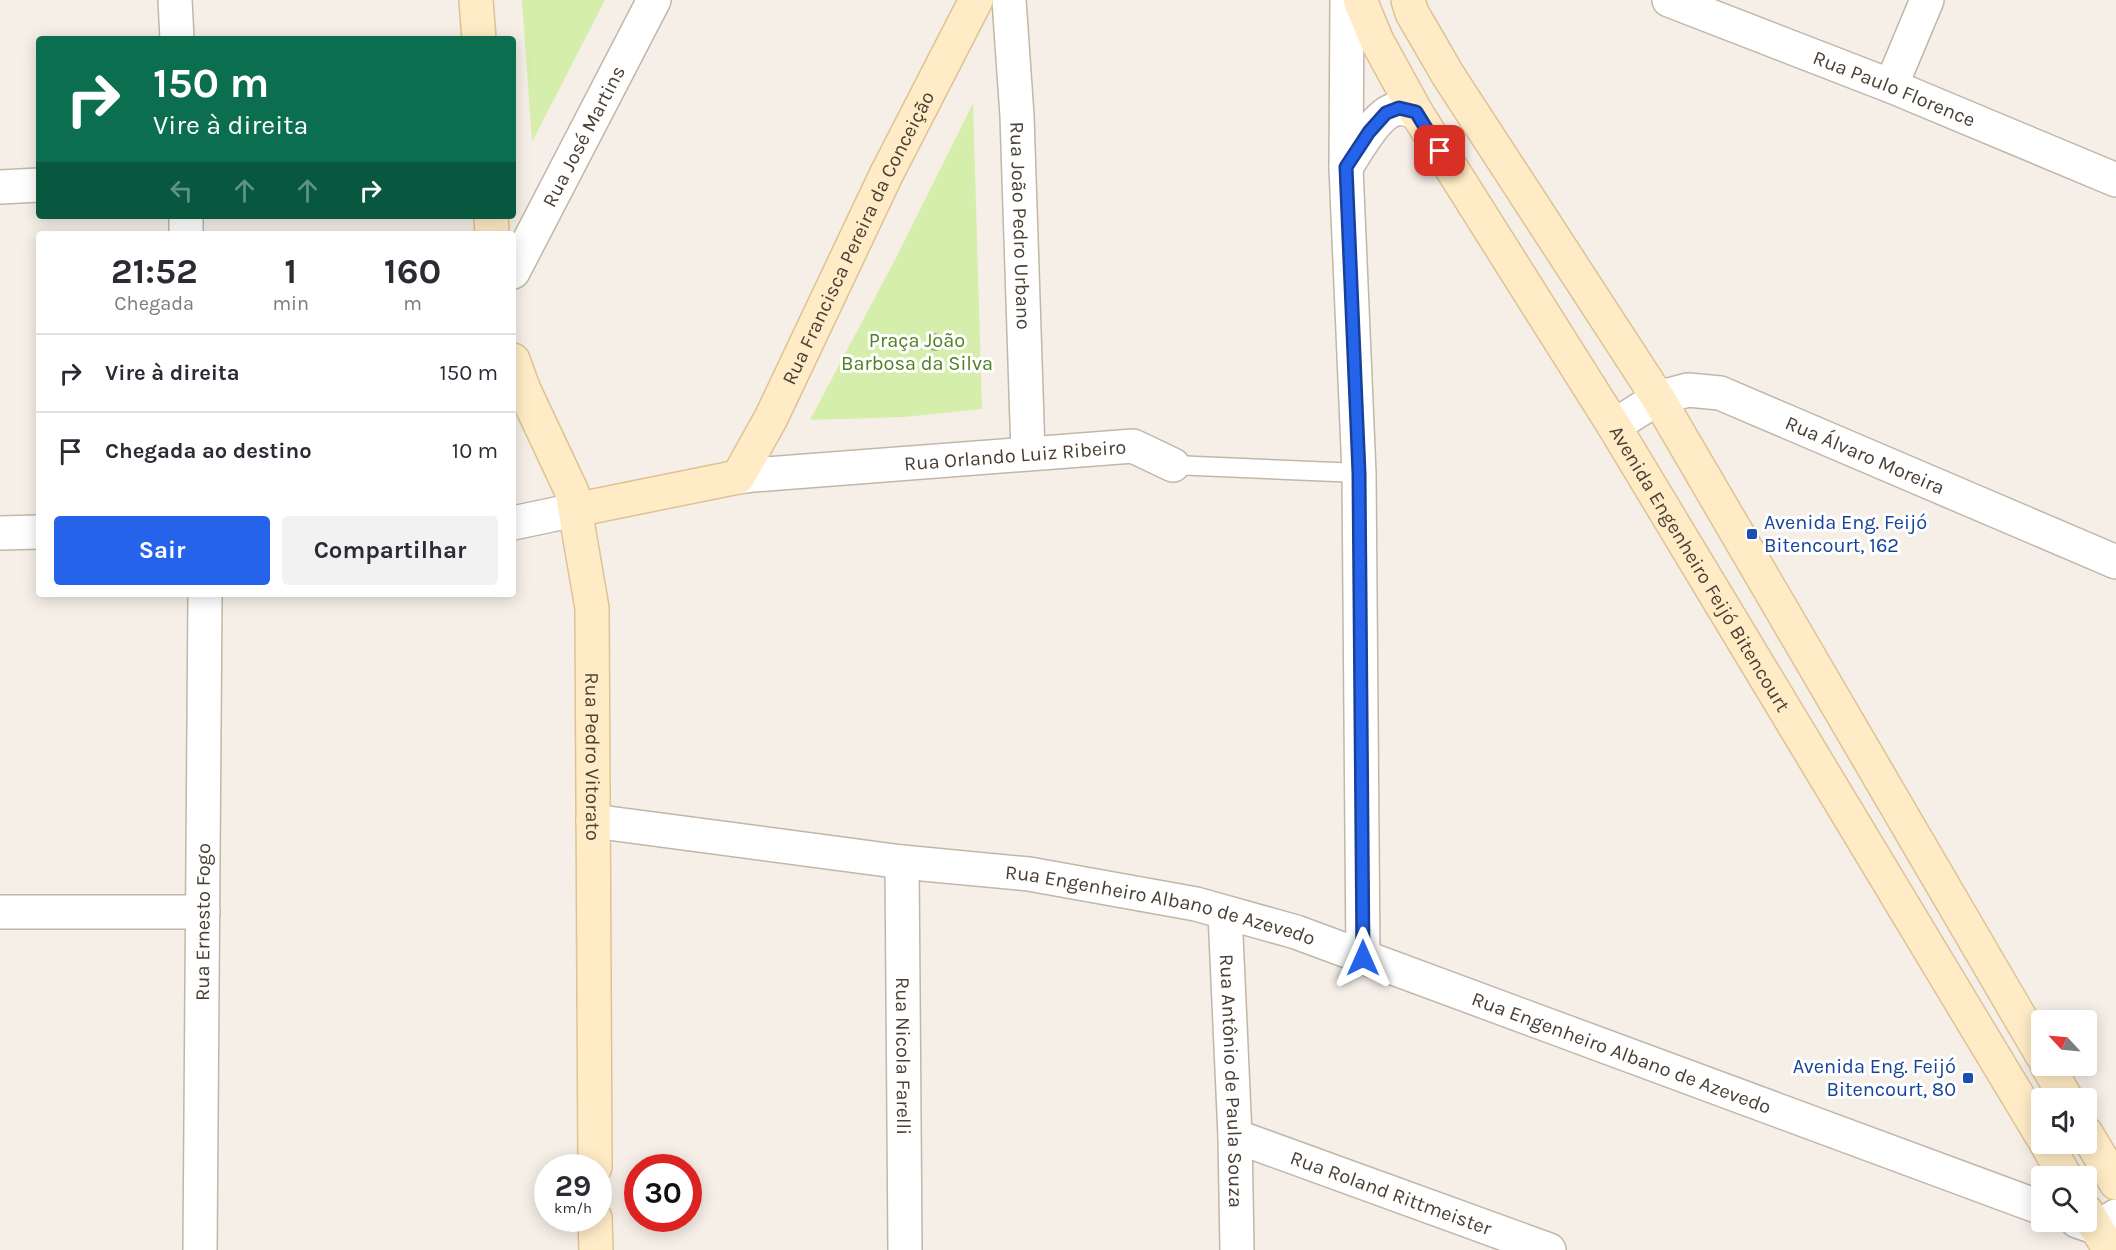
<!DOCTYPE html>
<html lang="pt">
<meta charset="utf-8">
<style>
:root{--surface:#fff;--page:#f2f2f3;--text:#2b2b33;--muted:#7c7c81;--line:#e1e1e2;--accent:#2563eb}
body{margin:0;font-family:Karla,sans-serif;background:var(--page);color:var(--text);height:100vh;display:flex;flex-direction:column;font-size:22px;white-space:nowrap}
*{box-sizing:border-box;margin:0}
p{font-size:20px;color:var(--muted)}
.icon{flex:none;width:33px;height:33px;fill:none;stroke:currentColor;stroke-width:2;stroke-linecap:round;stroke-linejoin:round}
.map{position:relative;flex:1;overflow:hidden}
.panel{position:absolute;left:36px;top:231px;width:480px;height:366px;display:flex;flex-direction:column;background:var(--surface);border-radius:6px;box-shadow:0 3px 15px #0003}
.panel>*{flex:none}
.guide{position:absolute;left:36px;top:36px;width:480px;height:183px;border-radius:6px;box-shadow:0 3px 15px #0003;background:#0b6e4f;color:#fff;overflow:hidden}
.needle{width:39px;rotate:296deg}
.fabs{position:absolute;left:2031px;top:1010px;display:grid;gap:12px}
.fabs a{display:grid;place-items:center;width:66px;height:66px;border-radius:6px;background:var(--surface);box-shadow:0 3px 15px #0003;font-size:30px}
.speed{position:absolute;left:534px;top:1154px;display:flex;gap:12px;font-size:30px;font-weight:700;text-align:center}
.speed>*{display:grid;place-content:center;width:78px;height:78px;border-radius:50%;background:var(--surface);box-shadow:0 3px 15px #0003;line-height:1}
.speed small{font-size:15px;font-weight:400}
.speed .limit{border:9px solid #d22;background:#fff;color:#111}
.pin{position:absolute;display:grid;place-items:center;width:51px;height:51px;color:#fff;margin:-26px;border-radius:12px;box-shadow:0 3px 9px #0006}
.me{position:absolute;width:66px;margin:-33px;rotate:0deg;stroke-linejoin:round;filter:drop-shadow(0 0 4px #0008)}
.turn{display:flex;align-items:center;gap:21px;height:126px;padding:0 18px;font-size:27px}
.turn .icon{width:78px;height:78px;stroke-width:2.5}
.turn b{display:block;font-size:42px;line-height:51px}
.lanes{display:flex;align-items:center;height:57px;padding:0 18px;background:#0003;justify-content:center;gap:30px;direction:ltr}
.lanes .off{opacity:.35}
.eta{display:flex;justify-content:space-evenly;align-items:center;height:102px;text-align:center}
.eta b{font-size:36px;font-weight:700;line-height:42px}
.action{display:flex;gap:12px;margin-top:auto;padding:12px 18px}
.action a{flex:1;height:69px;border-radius:6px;background:var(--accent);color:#fff;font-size:24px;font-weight:700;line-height:69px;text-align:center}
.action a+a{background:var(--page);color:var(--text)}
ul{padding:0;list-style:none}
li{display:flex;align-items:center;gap:18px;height:78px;padding:0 18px;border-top:2px solid var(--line)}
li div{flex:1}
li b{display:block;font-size:22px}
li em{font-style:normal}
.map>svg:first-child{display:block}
.green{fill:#d6eeab}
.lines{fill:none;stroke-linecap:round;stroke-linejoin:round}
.lane-casing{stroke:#c2b6a8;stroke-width:21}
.street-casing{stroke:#c2b6a8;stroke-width:36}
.secondary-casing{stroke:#ddc394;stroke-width:36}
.lane{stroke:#fff;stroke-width:18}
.street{stroke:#fff;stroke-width:33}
.secondary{stroke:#ffecc7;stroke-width:33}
.tree{fill:#9ab27a}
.route-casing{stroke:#184099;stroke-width:15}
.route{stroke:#2563eb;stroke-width:10}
.transit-dot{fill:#1a4fb4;stroke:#fff;stroke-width:2}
.labels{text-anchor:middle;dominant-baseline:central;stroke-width:6;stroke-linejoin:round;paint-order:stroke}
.street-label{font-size:20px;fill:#493f35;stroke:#fff}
.park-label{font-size:20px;fill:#4f8121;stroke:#fff}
.transit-label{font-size:20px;fill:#164399;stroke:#fff;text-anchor:start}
</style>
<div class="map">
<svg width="2116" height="1250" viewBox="0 0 2116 1250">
<rect width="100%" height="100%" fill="#f5efe7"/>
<g class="green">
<path d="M522,0H605L532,142Z"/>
<path d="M973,103L982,409L904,417L810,420L898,254Z"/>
</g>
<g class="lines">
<defs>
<path id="lane" d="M1173,465L1359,473"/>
<g id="street">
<path d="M175,0L177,39"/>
<path id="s1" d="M1009,0L1017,116L1028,453"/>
<path d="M1347,0L1346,167L1359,473L1363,958"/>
<path id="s2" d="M1669,0L1891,86L2116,180"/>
<path d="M1891,86L1927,0"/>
<path d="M1346,167C1357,151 1377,112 1397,109C1402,108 1410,110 1416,112"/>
<path d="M0,187L39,185"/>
<path d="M186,216V234"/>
<path id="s3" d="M513,272L654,0"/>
<path id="s4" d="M1614,426L1658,398L1688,390L1720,393L2116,562"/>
<path id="s5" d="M738,477L754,475L1133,446L1173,465"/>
<path d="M513,523L575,510"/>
<path d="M0,533L39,532"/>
<path id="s6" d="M593,821L902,862L1029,874L1196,904L1296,932L2042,1208"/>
<path id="s7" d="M902,862L905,1250"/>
<path d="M0,912H203"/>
<path id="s8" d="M1225,913L1235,1136L1237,1250"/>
<path id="s9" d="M1235,1136L1549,1250"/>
<path d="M2077,1221L2097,1228L2116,1216"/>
<path id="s10" d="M200,1250L205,594"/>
</g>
<g id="secondary">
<path d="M476,0L479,39"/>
<path id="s11" d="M1360,0L1377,41L1416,112L1614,426L2042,1136"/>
<path d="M1408,0L1412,13L1448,75L1658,398L2042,1055"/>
<path d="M491,216L492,234"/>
<path id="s12" d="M513,360L524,390L572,492L592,608L595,1167"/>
<path id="s13" d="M575,510L738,477L771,418L886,175L976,0"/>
<path d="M2047,1065L2066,1098"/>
<path d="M2086,1133L2116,1183"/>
<path d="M2046,1143L2065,1176"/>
<path d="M2086,1211L2110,1250"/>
<path d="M595,1218L596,1250"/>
</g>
</defs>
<use href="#lane" class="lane-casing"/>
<use href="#street" class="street-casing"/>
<use href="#secondary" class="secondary-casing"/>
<use href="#lane" class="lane"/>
<use href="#street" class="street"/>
<use href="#secondary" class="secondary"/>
</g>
<circle class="tree" cx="935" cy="342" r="9"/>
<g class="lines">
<defs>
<path id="route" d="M1363,958L1359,473L1346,167L1369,132L1386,113L1399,108L1416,112L1440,151"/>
</defs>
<use href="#route" class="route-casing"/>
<use href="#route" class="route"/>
</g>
<g class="transit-dot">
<rect x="1746" y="528" width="12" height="12" rx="3"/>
<rect x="1962" y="1072" width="12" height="12" rx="3"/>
</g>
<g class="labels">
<g class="street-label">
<text stroke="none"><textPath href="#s2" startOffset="242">Rua Paulo Florence</textPath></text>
<text stroke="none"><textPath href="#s3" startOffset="153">Rua José Martins</textPath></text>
<text stroke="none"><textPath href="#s1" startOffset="226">Rua João Pedro Urbano</textPath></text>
<text stroke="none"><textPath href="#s13" startOffset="434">Rua Francisca Pereira da Conceição</textPath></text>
<text stroke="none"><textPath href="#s4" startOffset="273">Rua Álvaro Moreira</textPath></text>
<text stroke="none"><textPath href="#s5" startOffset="278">Rua Orlando Luiz Ribeiro</textPath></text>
<text stroke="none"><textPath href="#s11" startOffset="663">Avenida Engenheiro Feijó Bitencourt</textPath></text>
<text stroke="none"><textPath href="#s12" startOffset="411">Rua Pedro Vitorato</textPath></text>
<text stroke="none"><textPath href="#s6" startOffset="574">Rua Engenheiro Albano de Azevedo</textPath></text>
<text stroke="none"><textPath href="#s10" startOffset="328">Rua Ernesto Fogo</textPath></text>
<text stroke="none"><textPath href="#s6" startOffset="1060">Rua Engenheiro Albano de Azevedo</textPath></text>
<text stroke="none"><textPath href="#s7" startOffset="194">Rua Nicola Farelli</textPath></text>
<text stroke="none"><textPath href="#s8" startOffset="168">Rua Antônio de Paula Souza</textPath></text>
<text stroke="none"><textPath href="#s9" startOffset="166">Rua Roland Rittmeister</textPath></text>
</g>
<g class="park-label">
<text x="917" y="340">Praça João<tspan x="917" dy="23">Barbosa da Silva</tspan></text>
</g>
<g class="transit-label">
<text x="1764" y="522">Avenida Eng. Feijó<tspan x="1764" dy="23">Bitencourt, 162</tspan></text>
<text x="1956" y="1066" text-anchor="end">Avenida Eng. Feijó<tspan x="1956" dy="23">Bitencourt, 80</tspan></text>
</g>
</g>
</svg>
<div class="fabs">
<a><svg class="needle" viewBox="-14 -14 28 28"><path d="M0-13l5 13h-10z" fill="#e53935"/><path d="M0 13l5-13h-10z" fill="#7c7c81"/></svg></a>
<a><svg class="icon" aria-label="sound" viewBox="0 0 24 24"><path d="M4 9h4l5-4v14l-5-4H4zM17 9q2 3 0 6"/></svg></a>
<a><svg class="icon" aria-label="search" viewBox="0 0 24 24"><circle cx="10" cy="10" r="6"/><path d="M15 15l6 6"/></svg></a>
</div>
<div class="speed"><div>29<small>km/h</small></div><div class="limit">30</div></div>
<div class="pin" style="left:1440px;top:151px;background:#d93025"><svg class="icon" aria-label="arrive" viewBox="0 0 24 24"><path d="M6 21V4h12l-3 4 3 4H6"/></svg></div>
<svg class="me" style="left:1363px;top:958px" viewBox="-20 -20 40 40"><path d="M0-17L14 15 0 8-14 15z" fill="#2563eb" stroke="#fff" stroke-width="4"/></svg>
<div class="guide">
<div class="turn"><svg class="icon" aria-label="right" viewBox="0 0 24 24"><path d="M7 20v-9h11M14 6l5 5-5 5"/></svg><div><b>150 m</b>Vire à direita</div></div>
<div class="lanes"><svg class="icon off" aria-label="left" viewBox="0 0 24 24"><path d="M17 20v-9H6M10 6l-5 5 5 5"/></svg><svg class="icon off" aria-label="ahead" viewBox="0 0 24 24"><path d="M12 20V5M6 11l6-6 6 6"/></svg><svg class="icon off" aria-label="ahead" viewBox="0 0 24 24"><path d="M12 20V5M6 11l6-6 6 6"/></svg><svg class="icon" aria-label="right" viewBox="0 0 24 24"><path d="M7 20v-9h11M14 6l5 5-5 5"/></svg></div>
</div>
<section class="panel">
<div class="eta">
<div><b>21:52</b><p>Chegada</p></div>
<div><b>1</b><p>min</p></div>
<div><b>160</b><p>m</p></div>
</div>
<ul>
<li><svg class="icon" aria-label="right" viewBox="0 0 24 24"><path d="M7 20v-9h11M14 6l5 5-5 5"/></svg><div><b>Vire à direita</b></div><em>150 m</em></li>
<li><svg class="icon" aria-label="arrive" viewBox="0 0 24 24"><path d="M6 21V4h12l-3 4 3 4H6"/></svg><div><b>Chegada ao destino</b></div><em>10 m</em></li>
</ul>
<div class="action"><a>Sair</a><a>Compartilhar</a></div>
</section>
</div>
